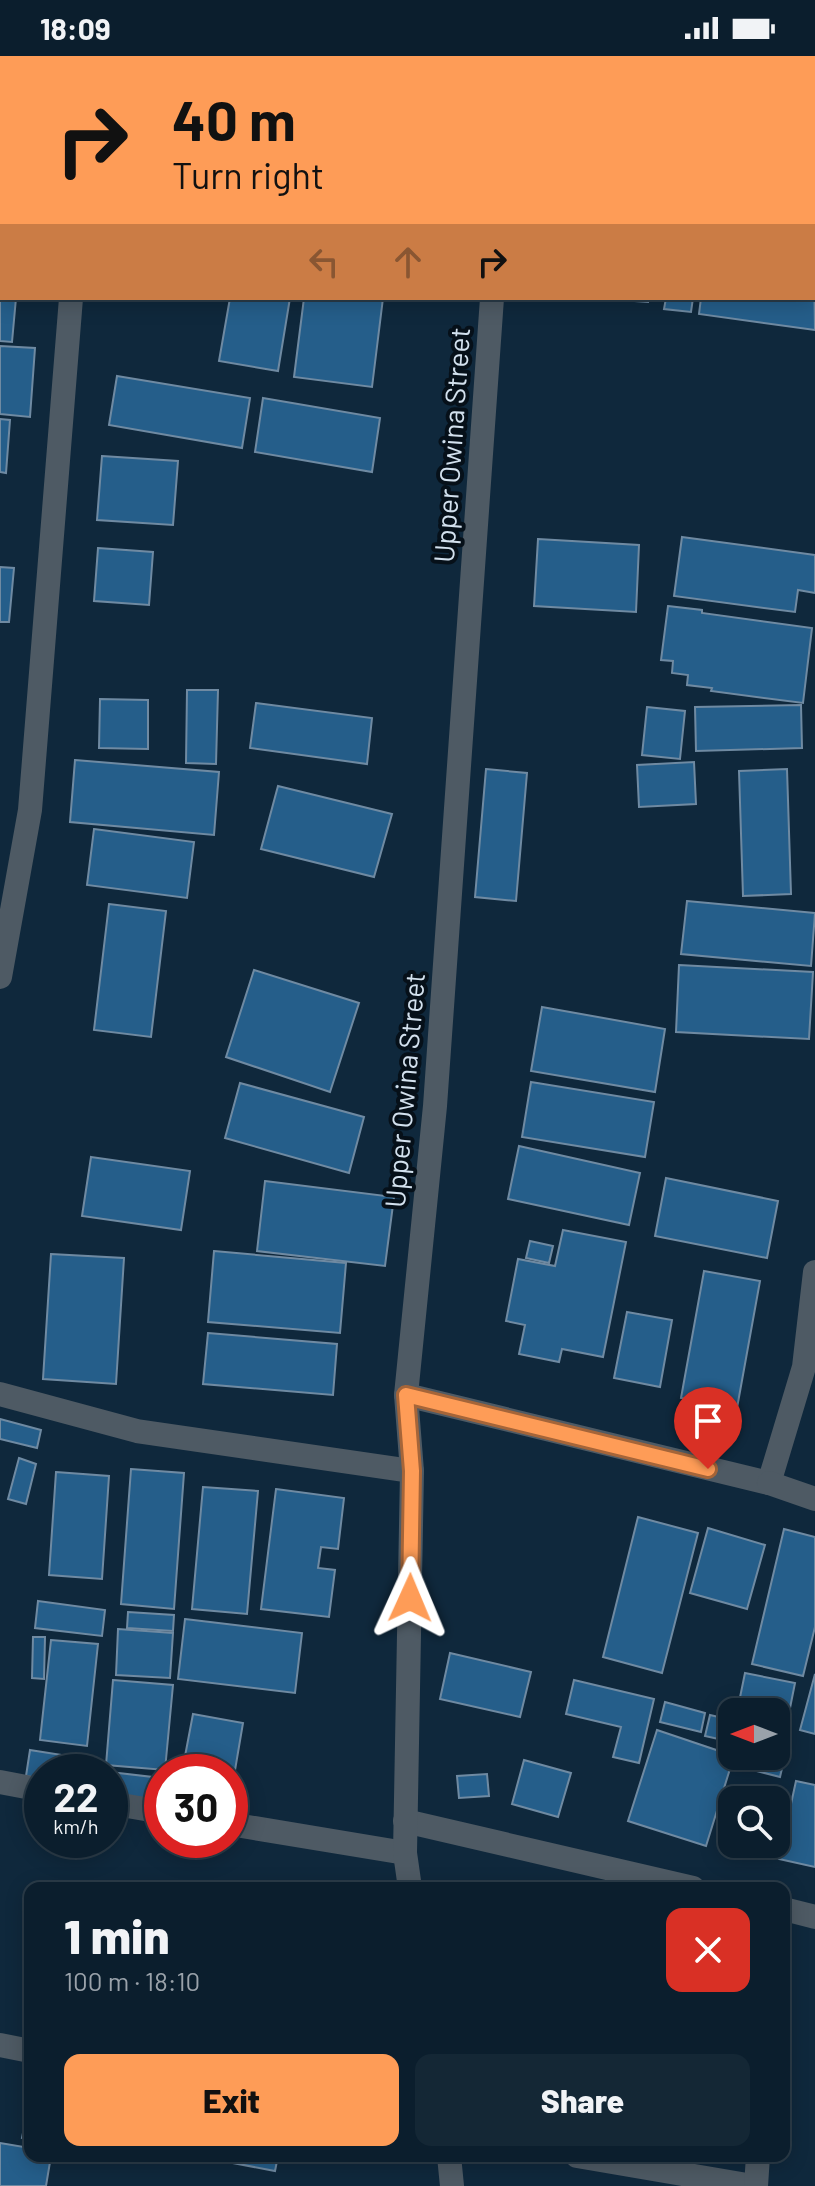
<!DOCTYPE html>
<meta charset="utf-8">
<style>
:root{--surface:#0b1e2d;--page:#142735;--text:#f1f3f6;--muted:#9aa2aa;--line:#2b3c49;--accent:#fe9c57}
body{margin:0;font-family:Barlow,sans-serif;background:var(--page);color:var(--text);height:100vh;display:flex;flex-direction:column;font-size:30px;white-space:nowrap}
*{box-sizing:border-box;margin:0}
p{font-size:26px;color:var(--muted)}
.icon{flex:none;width:44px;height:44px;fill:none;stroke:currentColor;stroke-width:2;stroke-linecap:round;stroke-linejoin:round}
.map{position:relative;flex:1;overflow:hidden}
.drawer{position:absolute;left:24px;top:1826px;width:766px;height:280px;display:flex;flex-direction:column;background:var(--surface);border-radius:16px;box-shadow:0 4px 20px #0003,0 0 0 2px var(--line)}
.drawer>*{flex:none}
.guide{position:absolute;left:0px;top:0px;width:816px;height:244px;box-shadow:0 4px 20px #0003,0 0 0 2px var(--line);background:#fe9c57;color:#111;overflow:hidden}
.needle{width:52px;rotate:270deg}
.buttons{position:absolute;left:718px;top:1642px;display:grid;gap:16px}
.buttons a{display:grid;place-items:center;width:72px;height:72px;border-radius:16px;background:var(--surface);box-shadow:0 4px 20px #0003,0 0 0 2px var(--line);font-size:40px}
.speed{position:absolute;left:24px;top:1698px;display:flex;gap:16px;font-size:40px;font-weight:700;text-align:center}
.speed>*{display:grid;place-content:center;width:104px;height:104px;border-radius:50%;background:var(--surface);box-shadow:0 4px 20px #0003,0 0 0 2px var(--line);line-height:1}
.speed small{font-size:20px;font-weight:400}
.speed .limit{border:12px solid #d22;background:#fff;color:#111}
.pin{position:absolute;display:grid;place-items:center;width:68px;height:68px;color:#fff;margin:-82px -34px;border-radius:50% 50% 50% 0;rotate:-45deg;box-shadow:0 0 8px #0007}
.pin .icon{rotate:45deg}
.me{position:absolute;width:88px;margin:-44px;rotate:1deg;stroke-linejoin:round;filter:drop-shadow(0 0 6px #0008)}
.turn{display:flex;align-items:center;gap:28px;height:168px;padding:0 40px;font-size:36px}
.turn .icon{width:104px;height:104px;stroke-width:2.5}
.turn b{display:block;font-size:56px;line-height:68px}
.lanes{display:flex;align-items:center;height:76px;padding:0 40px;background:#0003;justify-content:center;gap:40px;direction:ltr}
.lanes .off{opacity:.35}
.round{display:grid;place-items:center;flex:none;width:84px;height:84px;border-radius:16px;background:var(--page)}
.head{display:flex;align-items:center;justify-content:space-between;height:136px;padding:0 40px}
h1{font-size:48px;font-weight:800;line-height:60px}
.primary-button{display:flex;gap:16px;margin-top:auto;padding:16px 40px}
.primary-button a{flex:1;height:92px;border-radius:16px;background:var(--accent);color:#111;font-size:32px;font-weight:800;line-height:92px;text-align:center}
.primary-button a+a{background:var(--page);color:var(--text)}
.status{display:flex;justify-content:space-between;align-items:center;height:56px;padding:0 40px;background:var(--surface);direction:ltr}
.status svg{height:22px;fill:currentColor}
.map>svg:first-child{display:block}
.building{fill:#255e8a;stroke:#6f8aa2;stroke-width:2}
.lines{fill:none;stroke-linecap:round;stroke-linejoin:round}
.street{stroke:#4e5a64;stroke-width:24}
.route-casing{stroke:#a56539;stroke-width:20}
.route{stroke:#fe9c57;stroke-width:14}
.labels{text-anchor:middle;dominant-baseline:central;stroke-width:8;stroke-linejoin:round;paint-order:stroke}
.street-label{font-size:28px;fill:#d3e1ee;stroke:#061019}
</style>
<div class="status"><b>18:09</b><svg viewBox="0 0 49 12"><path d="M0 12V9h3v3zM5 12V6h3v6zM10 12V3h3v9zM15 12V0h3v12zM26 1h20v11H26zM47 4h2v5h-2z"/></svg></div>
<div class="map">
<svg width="815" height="2130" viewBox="0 0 815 2130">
<rect width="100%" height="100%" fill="#0f283c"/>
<g class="building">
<path d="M0,0H34L2,2V44Z"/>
<path d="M153,0H289L153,2Z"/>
<path d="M601,0H708V2Z"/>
<rect x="814" y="53" width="1" height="65"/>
<rect x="0" y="76" width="2" height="60"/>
<rect x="0" y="153" width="2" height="51"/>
<path d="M814,211L815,274L699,258L701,242H814Z"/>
<path d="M0,223L2,242H16L12,286L0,285Z"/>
<path d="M230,242H290L278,315L219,305Z"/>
<path d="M304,242H383L372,331L294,321Z"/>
<path d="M590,242H648V246Z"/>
<path d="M666,242H693L691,256L664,253Z"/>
<path d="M0,290L35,292L30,361L0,358Z"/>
<path d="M117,320L250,342L242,392L109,369Z"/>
<path d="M263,342L380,362L372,416L255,396Z"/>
<path d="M0,363L10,364L6,417L0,416Z"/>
<path d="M102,400L178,405L173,469L97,464Z"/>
<path d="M682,481L815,499V537L798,534L795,556L674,540Z"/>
<path d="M538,483L639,489L636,556L534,550Z"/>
<path d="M98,492L153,496L149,549L94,545Z"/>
<path d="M0,511L14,512L9,566H0Z"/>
<path d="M668,550L702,554V557L812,572L803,647L711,635L712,632L687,629L688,619L672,617L673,605L661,604Z"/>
<path d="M187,634H218L216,708L186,707Z"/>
<path d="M100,643L148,644V693L99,692Z"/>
<path d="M256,647L372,662L367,708L250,692Z"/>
<path d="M801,649L802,692L696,695L695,651Z"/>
<path d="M647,651L685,655L680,703L642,699Z"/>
<path d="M75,704L219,716L214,779L70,766Z"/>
<path d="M694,706L696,748L639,751L637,709Z"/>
<path d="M486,713L527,717L516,845L475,841Z"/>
<path d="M787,713L791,838L743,840L739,715Z"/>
<path d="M278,730L392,758L374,821L261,793Z"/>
<path d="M94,773L194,786L187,842L87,829Z"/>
<path d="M687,845L815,857L811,910L681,898Z"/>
<path d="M109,848L166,855L151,981L94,974Z"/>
<path d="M679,909L813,916L809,983L676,976Z"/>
<path d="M254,914L359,947L330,1036L226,1001Z"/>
<path d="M542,951L665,973L655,1036L531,1015Z"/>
<path d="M531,1026L654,1046L645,1101L522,1081Z"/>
<path d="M240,1027L364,1061L349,1117L225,1082Z"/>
<path d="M519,1090L640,1117L629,1169L508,1143Z"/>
<path d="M91,1101L190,1115L181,1174L82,1160Z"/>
<path d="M666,1122L778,1145L767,1202L655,1180Z"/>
<path d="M265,1125L394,1141L385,1210L257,1195Z"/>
<path d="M563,1174L626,1186L603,1301L562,1293L559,1306L519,1298L525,1269L506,1265L518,1203L555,1210Z"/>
<path d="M530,1185L553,1190L549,1207L526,1202Z"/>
<path d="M214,1195L346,1207L340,1277L208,1266Z"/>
<path d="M51,1198L124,1202L116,1328L43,1323Z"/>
<path d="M704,1215L760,1225L737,1352L681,1342Z"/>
<path d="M627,1256L672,1264L660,1331L614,1322Z"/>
<path d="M208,1277L337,1288L333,1339L203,1328Z"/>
<path d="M0,1363L41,1374L37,1392L0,1383Z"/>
<path d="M19,1402L36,1408L26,1448L8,1443Z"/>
<path d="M131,1413L184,1417L174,1553L121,1548Z"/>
<path d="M56,1416L109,1420L102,1523L49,1519Z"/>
<path d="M203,1431L258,1435L247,1558L192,1553Z"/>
<path d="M276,1433L344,1442L338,1493L321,1491L318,1512L335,1514L329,1561L261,1553Z"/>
<path d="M638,1461L698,1477L662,1617L603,1601Z"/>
<path d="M708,1472L765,1489L747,1553L690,1537Z"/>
<path d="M784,1473L815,1481V1571L803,1620L752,1608Z"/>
<path d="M38,1545L105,1554L102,1580L35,1572Z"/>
<path d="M128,1556L174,1559L173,1575L127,1572Z"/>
<path d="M185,1563L302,1577L295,1637L178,1623Z"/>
<path d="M118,1573L173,1577L170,1622L116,1619Z"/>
<path d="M33,1581H45L44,1623L32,1622Z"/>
<path d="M51,1584L98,1588L87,1690L40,1684Z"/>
<path d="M450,1597L531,1616L520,1661L440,1643Z"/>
<path d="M745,1617L795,1627L787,1667L776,1665V1656H737Z"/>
<path d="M815,1618V1678L800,1674Z"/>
<path d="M113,1624L173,1629L165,1714L106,1709Z"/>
<path d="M574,1624L654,1643L639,1707L613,1701L621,1671L566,1658Z"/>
<path d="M665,1646L705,1657L701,1676L660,1666Z"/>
<path d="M193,1658L243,1667L233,1726H230V1716H182Z"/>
<path d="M710,1659L732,1664V1686L705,1680Z"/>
<path d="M657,1674L734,1700L706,1790L628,1765Z"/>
<path d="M776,1675L790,1678L780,1721L749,1713L752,1700H776Z"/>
<path d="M30,1694L81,1702L79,1716H42V1723L26,1720Z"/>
<path d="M524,1704L571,1717L558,1761L512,1748Z"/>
<path d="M110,1716L161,1722L159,1745L110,1740Z"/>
<path d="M487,1718L489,1740L459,1742L457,1720Z"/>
<path d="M796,1725L815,1729V1811L779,1803Z"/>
<path d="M30,2042V2083L22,2082Z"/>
<path d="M0,2087L30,2092V2100H51L46,2130H0Z"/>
<path d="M196,2100H278L275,2115Z"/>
</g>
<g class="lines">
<g class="street">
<path d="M93,2V0"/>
<path d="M516,2V0"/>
<path d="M0,921L30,754L71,242"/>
<path d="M0,1338L137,1375L412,1415"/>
<path d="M406,1339L769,1427L804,1311L815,1216"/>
<path d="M769,1427L815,1443"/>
<path d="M0,1726L42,1734"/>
<path d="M110,1747L162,1756"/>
<path d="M405,1765L693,1832"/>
<path d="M230,1768L405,1797"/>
<path d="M410,1832L405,1797L412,1415L406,1339L435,1050L492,242"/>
<path d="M784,1853L815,1861"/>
<path d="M0,1989L30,1995"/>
<path d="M449,2100L452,2130"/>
<path d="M577,2100L753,2130"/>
<path d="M756,2130L758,2100"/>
</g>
</g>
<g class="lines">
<defs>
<path id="route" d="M410,1542L412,1415L406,1339L708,1413"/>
</defs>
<use href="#route" class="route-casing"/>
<use href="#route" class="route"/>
</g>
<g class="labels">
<g class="street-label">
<text transform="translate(451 389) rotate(-86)">Upper Owina Street</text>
<text transform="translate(404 1034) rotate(-85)">Upper Owina Street</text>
</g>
</g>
</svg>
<div class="buttons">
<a><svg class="needle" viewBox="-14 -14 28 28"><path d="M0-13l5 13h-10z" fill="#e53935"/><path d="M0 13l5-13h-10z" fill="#9aa2aa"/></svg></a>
<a><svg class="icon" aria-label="search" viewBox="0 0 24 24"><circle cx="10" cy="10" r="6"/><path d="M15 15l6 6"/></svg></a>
</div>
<div class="speed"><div>22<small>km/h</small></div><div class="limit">30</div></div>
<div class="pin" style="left:708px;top:1413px;background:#d93025"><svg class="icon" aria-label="arrive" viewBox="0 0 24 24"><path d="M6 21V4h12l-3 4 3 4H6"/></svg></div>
<svg class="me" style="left:410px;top:1542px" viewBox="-20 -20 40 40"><path d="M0-17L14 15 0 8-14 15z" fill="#fe9c57" stroke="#fff" stroke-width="4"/></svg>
<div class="guide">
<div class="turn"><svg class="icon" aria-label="right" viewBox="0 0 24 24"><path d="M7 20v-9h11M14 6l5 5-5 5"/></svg><div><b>40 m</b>Turn right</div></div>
<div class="lanes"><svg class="icon off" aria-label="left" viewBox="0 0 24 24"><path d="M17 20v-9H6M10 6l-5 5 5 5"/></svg><svg class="icon off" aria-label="ahead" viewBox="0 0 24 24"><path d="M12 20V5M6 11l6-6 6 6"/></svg><svg class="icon" aria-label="right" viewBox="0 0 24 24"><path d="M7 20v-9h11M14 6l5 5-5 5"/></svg></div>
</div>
<section class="drawer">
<div class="head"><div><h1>1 min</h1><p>100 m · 18:10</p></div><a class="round" style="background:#d93025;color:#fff"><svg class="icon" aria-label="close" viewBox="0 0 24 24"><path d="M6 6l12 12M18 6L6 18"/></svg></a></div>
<div class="primary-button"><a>Exit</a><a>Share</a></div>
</section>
</div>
